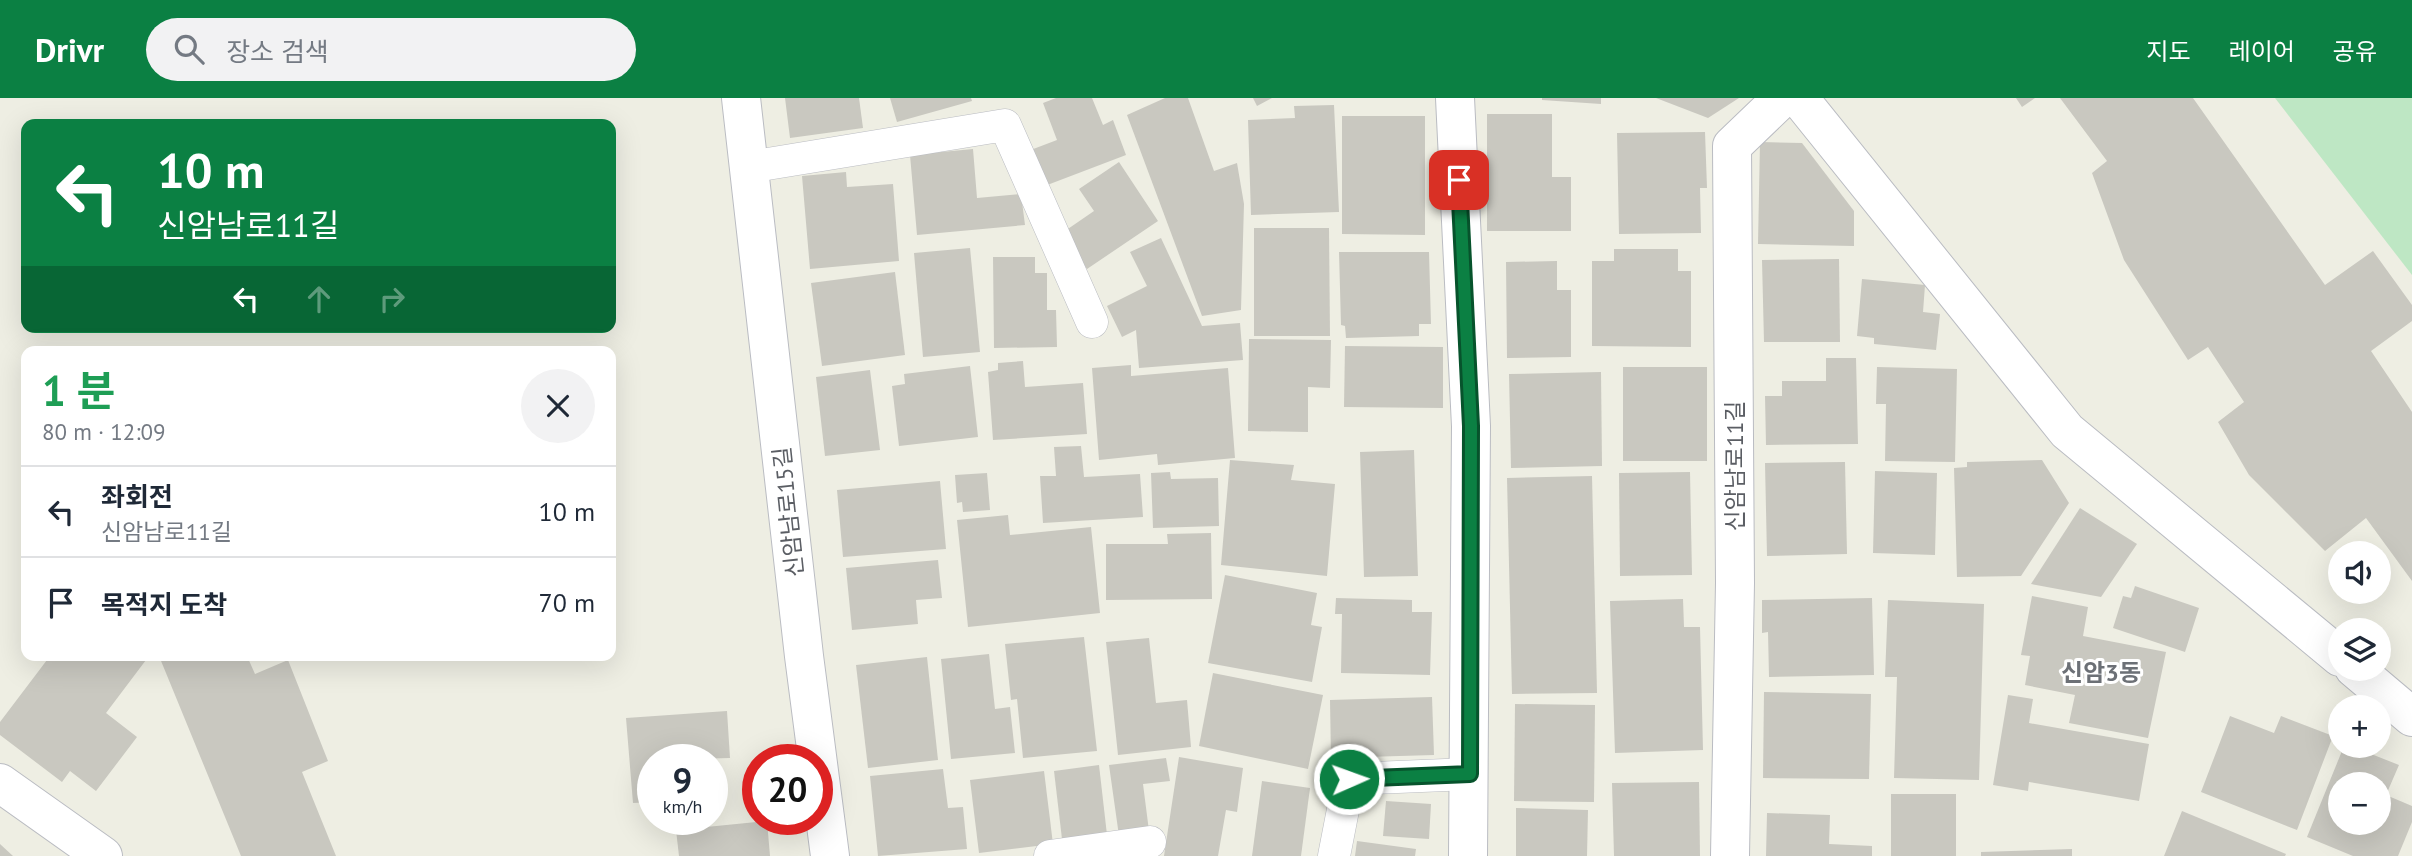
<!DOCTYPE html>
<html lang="ko">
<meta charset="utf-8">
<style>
:root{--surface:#fff;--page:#f2f2f3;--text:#1f2937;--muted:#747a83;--line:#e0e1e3;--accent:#0b8043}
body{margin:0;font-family:"PT Sans","Noto Sans KR",sans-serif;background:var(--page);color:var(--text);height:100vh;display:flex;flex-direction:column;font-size:26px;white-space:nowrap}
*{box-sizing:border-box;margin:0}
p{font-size:23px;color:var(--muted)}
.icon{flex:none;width:38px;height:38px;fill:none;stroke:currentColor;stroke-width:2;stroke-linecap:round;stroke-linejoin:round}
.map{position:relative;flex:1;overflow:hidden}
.drawer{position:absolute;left:21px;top:248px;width:595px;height:315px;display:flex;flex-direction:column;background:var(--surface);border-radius:14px;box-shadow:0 7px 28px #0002}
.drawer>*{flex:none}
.guide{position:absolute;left:21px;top:21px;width:595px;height:214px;border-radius:14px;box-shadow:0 7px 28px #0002;background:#0b8043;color:#fff;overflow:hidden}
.fabs{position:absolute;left:2328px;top:443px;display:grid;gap:14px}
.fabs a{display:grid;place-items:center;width:63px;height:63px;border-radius:50%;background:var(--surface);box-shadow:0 7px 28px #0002;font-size:35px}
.speed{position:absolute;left:637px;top:646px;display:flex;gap:14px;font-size:35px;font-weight:700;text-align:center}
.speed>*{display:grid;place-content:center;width:91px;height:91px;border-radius:50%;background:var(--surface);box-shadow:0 7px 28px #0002;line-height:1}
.speed small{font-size:18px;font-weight:400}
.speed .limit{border:10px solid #d22;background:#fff;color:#111}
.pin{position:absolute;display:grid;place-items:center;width:60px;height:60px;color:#fff;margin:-30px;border-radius:14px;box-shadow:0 4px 10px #0006}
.me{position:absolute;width:77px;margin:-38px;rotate:88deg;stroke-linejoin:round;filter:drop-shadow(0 0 5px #0008)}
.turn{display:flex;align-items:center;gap:24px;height:147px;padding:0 21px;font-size:32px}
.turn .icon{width:91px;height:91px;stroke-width:2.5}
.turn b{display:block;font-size:49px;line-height:60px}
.lanes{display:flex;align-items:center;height:66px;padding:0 21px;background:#0003;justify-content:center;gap:35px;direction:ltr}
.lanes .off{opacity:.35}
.round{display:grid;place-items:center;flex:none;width:74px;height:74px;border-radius:37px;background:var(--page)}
.summary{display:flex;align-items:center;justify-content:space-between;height:119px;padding:0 21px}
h1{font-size:42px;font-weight:700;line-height:52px;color:#1e9e55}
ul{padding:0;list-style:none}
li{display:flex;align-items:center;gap:21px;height:91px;padding:0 21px;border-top:2px solid var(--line)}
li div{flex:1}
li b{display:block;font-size:26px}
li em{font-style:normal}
header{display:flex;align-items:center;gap:42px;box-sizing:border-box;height:98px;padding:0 35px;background:var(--accent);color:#fff}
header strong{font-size:33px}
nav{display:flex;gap:38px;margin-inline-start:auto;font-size:24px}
.search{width:490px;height:63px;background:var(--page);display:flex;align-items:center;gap:18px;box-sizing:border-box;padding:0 24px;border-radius:38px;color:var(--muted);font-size:26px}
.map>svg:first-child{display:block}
.green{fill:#bee7c4}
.building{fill:#c9c8c0;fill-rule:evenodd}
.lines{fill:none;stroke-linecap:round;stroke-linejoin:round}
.service-casing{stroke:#babcc2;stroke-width:33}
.minor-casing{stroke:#babcc2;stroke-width:40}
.service{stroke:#fff;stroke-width:32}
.minor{stroke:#fff;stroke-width:38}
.route-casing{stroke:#07532c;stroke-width:18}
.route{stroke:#0b8043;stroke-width:12}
.labels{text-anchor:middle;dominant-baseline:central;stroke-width:6;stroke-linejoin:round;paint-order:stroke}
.street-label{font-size:23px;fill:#5b5e64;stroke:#fff}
.neighbourhood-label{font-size:24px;font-weight:bold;fill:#6c7076;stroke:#fff}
</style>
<header>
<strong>Drivr</strong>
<div class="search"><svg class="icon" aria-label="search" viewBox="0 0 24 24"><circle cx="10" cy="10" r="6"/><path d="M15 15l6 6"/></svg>장소 검색</div>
<nav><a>지도</a><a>레이어</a><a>공유</a></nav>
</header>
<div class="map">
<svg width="2412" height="758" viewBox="0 0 2412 758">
<rect width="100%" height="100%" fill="#eeeee3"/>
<path class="green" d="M2275,0H2412V177Z"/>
<g class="building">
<path d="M785,0H859L863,30L790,40Z"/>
<path d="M890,0H971L972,3L897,24Z"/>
<path d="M1056,0H1092L1103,27L1113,22L1126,57L1042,89L1028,53L1057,42L1043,5Z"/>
<path d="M1165,0H1188L1214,73L1237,65L1244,106L1241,212L1202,218L1127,17Z"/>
<path d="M1253,0H1272L1257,8Z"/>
<path d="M1542,0H1601V6L1542,2Z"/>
<path d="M1656,0H1739L1708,20Z"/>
<path d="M2016,0H2035L2022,9Z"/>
<path d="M2060,0H2193L2325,187L2373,153L2412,207V223L2371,253L2412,314V483L2366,420L2325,453L2249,377L2218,324L2244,304L2208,249L2188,262L2124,162L2092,75L2107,63Z"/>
<path d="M1334,7L1339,114L1251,117L1248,22L1295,20L1294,8Z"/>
<path d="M1487,16H1552V79H1571V133H1487Z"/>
<path d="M1342,18H1425V137L1342,136Z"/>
<path d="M1705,34L1707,90H1700L1701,135L1619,136L1617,35Z"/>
<path d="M1760,44L1802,45L1854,113V148L1758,146Z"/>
<path d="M973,51L977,100L1021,96L1025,127L917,137L910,57Z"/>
<path d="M1119,64L1158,123L1087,171L1062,135L1094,113L1079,91Z"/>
<path d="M846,74L847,89L893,86L899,163L810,171L802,78Z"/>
<path d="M1254,130H1329L1330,238H1254Z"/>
<path d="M1161,140L1202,228L1240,225L1243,262L1139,270L1136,232L1122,239L1107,208L1147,188L1130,154Z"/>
<path d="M970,150L980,254L923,259L914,155Z"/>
<path d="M1614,151H1678V173H1691V249L1592,248V163H1614Z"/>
<path d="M1339,154H1429L1431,226H1419V238L1346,240L1345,228L1341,227Z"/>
<path d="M993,159H1035V175H1047V212H1056L1057,249L994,250Z"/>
<path d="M1839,161L1840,244H1764L1762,162Z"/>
<path d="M1557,163V192H1571V259L1507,260L1506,164Z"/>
<path d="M895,174L905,257L822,268L811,185Z"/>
<path d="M1862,181L1925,187L1923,214L1940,216L1936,252L1874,246V240L1857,238Z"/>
<path d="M1249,241L1331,242L1330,290L1308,289V334L1248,333Z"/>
<path d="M1345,248L1443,249V310L1344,309Z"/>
<path d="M1826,260H1856L1858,346L1766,347L1765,298H1782V283H1826Z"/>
<path d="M1023,263L1025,289L1083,285L1087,336L993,342L988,274L998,272V265Z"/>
<path d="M1131,267V278L1228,270L1235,360L1158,367L1157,356L1099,362L1092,270Z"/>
<path d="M970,268L978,339L899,348L892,288L905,286L904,276Z"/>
<rect x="1623" y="269" width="84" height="94"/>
<path d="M1877,269L1957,271L1955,364L1885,363L1886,306H1876Z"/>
<path d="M870,272L880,352L825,358L816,279Z"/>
<path d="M1601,274L1602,368L1511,370L1509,276Z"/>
<path d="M1081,348L1084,379L1140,376L1143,419L1043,425L1040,378H1056L1054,349Z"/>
<path d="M1414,352L1418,478L1364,479L1360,354Z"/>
<path d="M1230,362L1294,367L1291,382L1335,386L1327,478L1221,467Z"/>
<path d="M2042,362L2069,405L2021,478L1957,479L1954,370L1967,369V364Z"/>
<path d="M1845,364L1847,456L1767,458L1765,365Z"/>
<path d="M1875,373L1937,375L1935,457L1873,455Z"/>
<path d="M1170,374L1171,381L1218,380L1219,428L1153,430L1151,375Z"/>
<path d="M1690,374L1692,477L1620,478L1619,375Z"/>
<path d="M987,375L990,412L963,414L962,404L957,405L955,377Z"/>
<path d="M1592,378L1597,595L1512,596L1507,380Z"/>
<path d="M940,383L946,451L843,459L837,392Z"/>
<path d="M2080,410L2137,446L2101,499L2031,486Z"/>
<path d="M1008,417L1010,437L1091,429L1100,515L968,529L957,422Z"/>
<path d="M1211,435L1212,501L1106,502V446H1168L1167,436Z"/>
<path d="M938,462L942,500L916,502L918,526L852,532L846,470Z"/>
<path d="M1225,477L1317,495L1311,527L1322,529L1312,584L1208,565Z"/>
<path d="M2135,488L2199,510L2185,554L2113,530L2123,498L2131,500Z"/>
<path d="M2032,498L2088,509L2083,538L2166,554L2148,640L2069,625L2075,597L2025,587L2030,558L2021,557Z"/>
<path d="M1336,500L1412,502V514H1432L1430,577L1341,575L1342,516H1335Z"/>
<path d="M1872,500L1874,577L1769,579L1768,534L1762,535V502Z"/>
<path d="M1683,501L1684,529H1700L1703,652L1615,655L1610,503Z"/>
<path d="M1888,502L1984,506L1979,682L1894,680L1897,579H1885Z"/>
<path d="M1084,539L1097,653L1023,660L1017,601L1011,602L1005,546Z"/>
<path d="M1149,540L1156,605L1187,602L1191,649L1118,657L1106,544Z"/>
<path d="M989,556L995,611L1010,609L1015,655L951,661L941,561Z"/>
<path d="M50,558H149L106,615L137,639L96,693L70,673L62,684L0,637V624Z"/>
<path d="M159,558H247L255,576L288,562L328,663L302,674L336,758H241Z"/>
<path d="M927,559L938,662L868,670L856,567Z"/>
<path d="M1213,575L1323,597L1308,671L1199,648Z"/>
<path d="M1764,594L1871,596L1869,681L1763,680Z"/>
<path d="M2008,597L2033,601L2029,625L2149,646L2139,703L2029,684L2028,693L1993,687Z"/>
<path d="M1432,599L1434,657L1331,660L1330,602Z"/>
<path d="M1515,606L1595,607L1594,704L1514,703Z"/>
<path d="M727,613L730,660L653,662V704L633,705L626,620Z"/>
<path d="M2230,618L2274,635L2281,618L2333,638L2297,732L2201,694Z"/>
<path d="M2344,648H2351L2399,667L2386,697L2412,708V724L2398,758H2353L2307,739ZM2340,686H2378V724H2340Z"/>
<path d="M1179,659L1243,670L1237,714L1226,712L1218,758H1164Z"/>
<path d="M1166,660L1170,683L1143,686L1149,733L1119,738L1109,667Z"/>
<path d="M1099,667L1107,737L1062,741L1054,673Z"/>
<path d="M712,670H714L717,699H712Z"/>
<path d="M943,671L948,710L963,709L967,751L878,758L870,678Z"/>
<path d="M1044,673L1053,746L979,755L970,682Z"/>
<path d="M1262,683L1310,690L1301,758H1252Z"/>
<path d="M1699,684L1700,758H1614L1612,685Z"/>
<rect x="1891" y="696" width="65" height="62"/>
<path d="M1386,703L1431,706L1429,741L1383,738Z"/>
<path d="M1516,710L1588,712L1587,758H1516Z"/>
<path d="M2182,713L2286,756L2285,758H2164Z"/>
<path d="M1767,715L1830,717L1829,746L1872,748V758H1766Z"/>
<path d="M767,723L770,758H679L676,732Z"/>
<path d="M1357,743L1416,751L1415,758H1355Z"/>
<path d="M0,746L13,758H0Z"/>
<path d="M2072,751V758H1981V754Z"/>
</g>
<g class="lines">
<defs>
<g id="service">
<path d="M749,69L1005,27L1092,224"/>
<path d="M1050,758L1150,744"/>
<path d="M1334,758L1349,681L1470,676"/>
</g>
<g id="minor">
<path d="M741,0L804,558L830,758"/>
<path d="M1455,0L1471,328L1468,758"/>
<path d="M1799,0L2067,333L2340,559"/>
<path d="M2354,570L2412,619"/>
<path d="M0,685L103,758"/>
<path d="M1730,758L1735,485L1732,48L1782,0"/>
</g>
</defs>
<use href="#service" class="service-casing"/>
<use href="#minor" class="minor-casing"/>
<use href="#service" class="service"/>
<use href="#minor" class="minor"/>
</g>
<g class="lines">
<defs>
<path id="route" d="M1349,681L1470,676L1471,328L1459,82"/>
</defs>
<use href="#route" class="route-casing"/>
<use href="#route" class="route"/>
</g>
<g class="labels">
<g class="street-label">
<text transform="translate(1734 368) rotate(-90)">신암남로11길</text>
<text transform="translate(788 414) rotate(-96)">신암남로15길</text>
</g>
<g class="neighbourhood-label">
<text x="2101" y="574">신암3동</text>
</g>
</g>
</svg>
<div class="fabs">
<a><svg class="icon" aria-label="sound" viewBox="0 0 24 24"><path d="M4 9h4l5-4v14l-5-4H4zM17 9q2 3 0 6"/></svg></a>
<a><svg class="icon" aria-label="layers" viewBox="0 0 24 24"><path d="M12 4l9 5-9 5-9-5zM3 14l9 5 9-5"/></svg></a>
<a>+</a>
<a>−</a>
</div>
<div class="speed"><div>9<small>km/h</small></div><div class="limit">20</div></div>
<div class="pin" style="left:1459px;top:82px;background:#d93025"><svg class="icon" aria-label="arrive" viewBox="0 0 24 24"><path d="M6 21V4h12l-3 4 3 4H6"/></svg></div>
<svg class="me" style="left:1349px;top:681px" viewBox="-20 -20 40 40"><circle r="17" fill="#0b8043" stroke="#fff" stroke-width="3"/><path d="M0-11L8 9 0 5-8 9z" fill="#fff"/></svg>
<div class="guide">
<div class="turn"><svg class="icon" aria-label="left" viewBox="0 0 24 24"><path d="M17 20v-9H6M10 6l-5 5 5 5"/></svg><div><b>10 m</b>신암남로11길</div></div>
<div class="lanes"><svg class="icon" aria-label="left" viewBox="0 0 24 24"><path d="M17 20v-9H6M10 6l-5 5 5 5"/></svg><svg class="icon off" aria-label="ahead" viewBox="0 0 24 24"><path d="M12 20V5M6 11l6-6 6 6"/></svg><svg class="icon off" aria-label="right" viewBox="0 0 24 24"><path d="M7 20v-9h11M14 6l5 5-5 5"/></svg></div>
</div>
<section class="drawer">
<div class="summary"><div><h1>1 분</h1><p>80 m · 12:09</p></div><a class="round"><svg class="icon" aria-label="close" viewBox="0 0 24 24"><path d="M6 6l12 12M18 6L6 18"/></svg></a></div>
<ul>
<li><svg class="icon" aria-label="left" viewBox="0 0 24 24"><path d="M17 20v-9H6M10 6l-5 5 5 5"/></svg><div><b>좌회전</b><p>신암남로11길</p></div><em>10 m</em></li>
<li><svg class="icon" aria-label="arrive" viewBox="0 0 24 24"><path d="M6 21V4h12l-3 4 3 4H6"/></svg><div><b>목적지 도착</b></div><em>70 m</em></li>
</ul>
</section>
</div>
